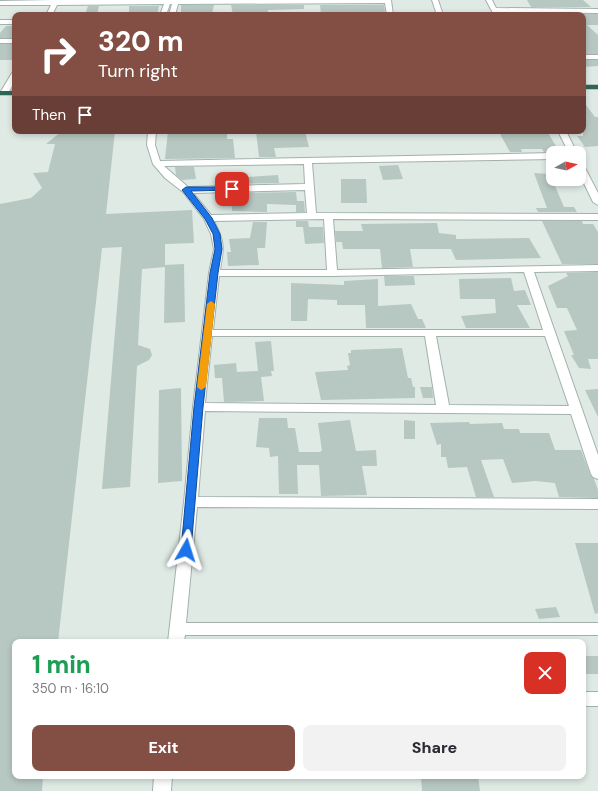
<!DOCTYPE html>
<meta charset="utf-8">
<style>
:root{--surface:#fff;--page:#f2f2f3;--text:#2b2b33;--muted:#7c7c81;--accent:#834e44}
body{margin:0;font-family:"DM Sans",sans-serif;background:var(--page);color:var(--text);height:100vh;display:flex;flex-direction:column;font-size:15px;white-space:nowrap}
*{box-sizing:border-box;margin:0}
p{font-size:13px;color:var(--muted)}
.icon{flex:none;width:22px;height:22px;fill:none;stroke:currentColor;stroke-width:2;stroke-linecap:round;stroke-linejoin:round}
.map{position:relative;flex:1;overflow:hidden}
.details{position:absolute;left:12px;top:639px;width:574px;height:140px;display:flex;flex-direction:column;background:var(--surface);border-radius:8px;box-shadow:0 2px 6px #0003}
.details>*{flex:none}
.guide{position:absolute;left:12px;top:12px;width:574px;height:122px;border-radius:8px;box-shadow:0 2px 6px #0003;background:#834e44;color:#fff;overflow:hidden}
.needle{width:26px;rotate:82deg}
.buttons{position:absolute;left:546px;top:146px;display:grid;gap:8px}
.buttons a{display:grid;place-items:center;width:40px;height:40px;border-radius:8px;background:var(--surface);box-shadow:0 2px 6px #0003;font-size:20px}
.pin{position:absolute;display:grid;place-items:center;width:34px;height:34px;color:#fff;margin:-17px;border-radius:8px;box-shadow:0 2px 6px #0006}
.me{position:absolute;width:44px;margin:-22px;rotate:6deg;stroke-linejoin:round;filter:drop-shadow(0 0 3px #0008)}
.turn{display:flex;align-items:center;gap:14px;height:84px;padding:0 20px;font-size:18px}
.turn .icon{width:52px;height:52px;stroke-width:2.5}
.turn b{display:block;font-size:28px;line-height:34px}
.then{display:flex;align-items:center;height:38px;padding:0 20px;background:#0003;gap:8px;font-size:15px}
.round{display:grid;place-items:center;flex:none;width:42px;height:42px;border-radius:8px;background:var(--page)}
.overview{display:flex;align-items:center;justify-content:space-between;height:68px;padding:0 20px}
h1{font-size:24px;font-weight:800;line-height:30px;color:#1e9e55}
.action{display:flex;gap:8px;margin-top:auto;padding:8px 20px}
.action a{flex:1;height:46px;border-radius:8px;background:var(--accent);color:#fff;font-size:16px;font-weight:800;line-height:46px;text-align:center}
.action a+a{background:var(--page);color:var(--text)}
.map>svg:first-child{display:block}
.building{fill:#b7c7c1}
.lines{fill:none;stroke-linecap:round;stroke-linejoin:round}
.minor-casing{stroke:#a2b1ac;stroke-width:2}
.highway-casing{stroke:#bcc4c2;stroke-width:2}
.minor{fill:#fff;fill-rule:evenodd}
.highway{fill:#2d6558;fill-rule:evenodd}
.route{fill:#1a73e8;stroke:#114b97}
.slow{fill:#f59e0b}
</style>
<div class="map">
<svg width="598" height="791" viewBox="0 0 598 791">
<rect width="100%" height="100%" fill="#dfeae5"/>
<g class="building">
<path d="M527,0H583L591,7H531Z"/>
<path d="M181,5H214L212,14L191,15H181Z"/>
<path d="M231,5H304V9L268,10L267,15H233Z"/>
<path d="M320,5H384L385,12L359,14V15H321Z"/>
<path d="M88,6H99L97,15H85Z"/>
<path d="M129,6H159L157,15H129Z"/>
<path d="M547,14H598V25H587L598,35V54H583V15Z"/>
<path d="M6,26H15V38H0V33Z"/>
<rect x="0" y="44" width="15" height="16"/>
<path d="M583,60H598V66L583,67Z"/>
<path d="M583,101L595,117H598V146L585,147L577,136H583Z"/>
<path d="M62,131H115L106,214L192,210L194,243L165,244V267L142,269L138,345L150,349L152,355L149,360L137,366L130,487L102,489L122,247L102,248L58,642H15V776H43L42,791H0V204L31,198L42,188L33,173L48,172L55,144H46Z"/>
<path d="M168,131H227V139H233L235,158L165,159Z"/>
<path d="M256,131H305L309,147L274,148L276,157H259Z"/>
<path d="M540,131H547L560,153L544,152L542,149H521L522,152H510L499,132Z"/>
<path d="M398,165L403,179L383,180L379,166Z"/>
<path d="M175,167H194L196,179L182,180L176,175Z"/>
<path d="M534,173L550,174L564,207H574L577,212H538L536,208H547Z"/>
<path d="M278,175L279,183L231,184V178Z"/>
<path d="M341,179H366L367,203H341Z"/>
<path d="M296,192L297,201H304L305,212H296V205L267,204V212L232,211L231,193Z"/>
<path d="M296,221H308L309,227H323L324,243L305,244L303,227H296Z"/>
<path d="M542,221H582L583,224H593L598,232V264H562Z"/>
<path d="M253,222H267L265,248H257L259,265L228,266L227,252H231L229,239L250,238Z"/>
<path d="M437,223L439,233L456,235V239L529,238L541,258L456,260L451,249H410L413,267L382,268L380,249H343L342,242H336L335,231H363L361,224Z"/>
<path d="M184,264L185,322L164,323L165,265Z"/>
<path d="M598,272V359H588L591,369L579,368L571,355H574L564,331L577,330L567,308H557L548,286L568,276L566,273Z"/>
<path d="M384,276H414L415,285L385,286Z"/>
<path d="M511,278L514,291L525,290L531,305H517L530,328H466L461,316L496,313L495,299H460L459,279Z"/>
<path d="M378,279V306L411,304L418,319H422L426,328H366L365,305H337V300L308,299L307,321H291V283L344,285V281Z"/>
<path d="M271,341L274,371H271L272,376L261,377L264,401L224,402L222,378H215L214,365L236,363L237,372L258,371L255,342Z"/>
<path d="M402,348L408,378H411L413,387H415V398L321,400L315,372L348,370L347,366L350,365L348,353H351V350Z"/>
<path d="M420,387H432L433,398H423Z"/>
<path d="M181,388L182,481L158,483L159,390Z"/>
<path d="M598,389V417L585,390Z"/>
<path d="M259,418H287L288,428H295L299,452H321L320,451H322L318,423L350,420L356,451L376,450L377,466H362L367,495L321,496L319,465H297L298,494H279L278,456L270,457L269,448L256,447Z"/>
<path d="M404,420L415,421V439H404Z"/>
<path d="M469,422L470,424L502,423L504,429H519L520,433H549L555,450H581L590,474L594,479L598,490V498L559,497L555,483L535,481L512,483L503,459L481,460L494,497H476L467,467L448,468L446,457H441V444L437,445L430,423Z"/>
<path d="M575,543H598V613L595,614Z"/>
<path d="M556,607L560,617L539,619L535,609Z"/>
<rect x="583" y="656" width="15" height="18"/>
<path d="M421,776H478L480,791H422Z"/>
</g>
<g class="lines">
<defs>
<g id="minor">
<path d="M53,0H391L393,15H387L385,3L178,4L175,15H169L172,4H170L166,15H160L164,4L57,5L52,15H46L51,5H0V1Z"/>
<path d="M432,0H438L443,15H437Z"/>
<path d="M486,0H492L496,8L598,9V13L498,12L500,15H494Z"/>
<rect x="0" y="20" width="15" height="4"/>
<rect x="0" y="39" width="15" height="4"/>
<rect x="583" y="55" width="15" height="4"/>
<path d="M12,73H15V81L7,95H1L0,93Z"/>
<path d="M148,131H156L155,145L160,161L553,153V159L312,163L316,213L598,214V220L333,219L337,270L598,265V271L534,272L598,455V479L593,477L591,474L571,414L205,411L198,497L598,499V509L197,507L186,623H598V635H185L184,642H168L184,502L193,407L209,273L214,249L211,234L204,219L183,192L165,178L153,164L147,145ZM304,164L305,184L188,187L164,166ZM305,190L307,213L211,215L193,193ZM324,219L327,270H220C224,248 225,242 214,221ZM524,272L543,330H213L219,276H332ZM212,336H425L436,405L205,403ZM436,336H545L569,406L449,405Z"/>
<path d="M558,131H566L577,153H569Z"/>
<path d="M579,161L583,164L598,193V205L593,202L579,173Z"/>
<rect x="583" y="692" width="15" height="14"/>
<path d="M154,776H172L171,791H153Z"/>
</g>
<g id="highway">
<rect x="583" y="85" width="15" height="4"/>
<rect x="0" y="91" width="15" height="4"/>
</g>
</defs>
<use href="#minor" class="minor-casing"/>
<use href="#highway" class="highway-casing"/>
<use href="#minor" class="minor"/>
<use href="#highway" class="highway"/>
</g>
<path class="route" d="M232,187H234V190L191,191L212,218L220,234L222,249L218,273L203,407L191,550L190,553L186,554L182,553L181,550L194,407L210,273L215,249L213,234L205,219L182,190L186,187Z"/>
<path class="slow" d="M211,301L215,304L206,387L201,390L197,387L207,304Z"/>
</svg>
<div class="buttons">
<a><svg class="needle" viewBox="-14 -14 28 28"><path d="M0-13l5 13h-10z" fill="#e53935"/><path d="M0 13l5-13h-10z" fill="#7c7c81"/></svg></a>
</div>
<div class="pin" style="left:232px;top:189px;background:#d93025"><svg class="icon" aria-label="arrive" viewBox="0 0 24 24"><path d="M6 21V4h12l-3 4 3 4H6"/></svg></div>
<svg class="me" style="left:186px;top:550px" viewBox="-20 -20 40 40"><path d="M0-17L14 15 0 8-14 15z" fill="#1a73e8" stroke="#fff" stroke-width="4"/></svg>
<div class="guide">
<div class="turn"><svg class="icon" aria-label="right" viewBox="0 0 24 24"><path d="M7 20v-9h11M14 6l5 5-5 5"/></svg><div><b>320 m</b>Turn right</div></div>
<div class="then">Then<svg class="icon" aria-label="arrive" viewBox="0 0 24 24"><path d="M6 21V4h12l-3 4 3 4H6"/></svg></div>
</div>
<section class="details">
<div class="overview"><div><h1>1 min</h1><p>350 m · 16:10</p></div><a class="round" style="background:#d93025;color:#fff"><svg class="icon" aria-label="close" viewBox="0 0 24 24"><path d="M6 6l12 12M18 6L6 18"/></svg></a></div>
<div class="action"><a>Exit</a><a>Share</a></div>
</section>
</div>
